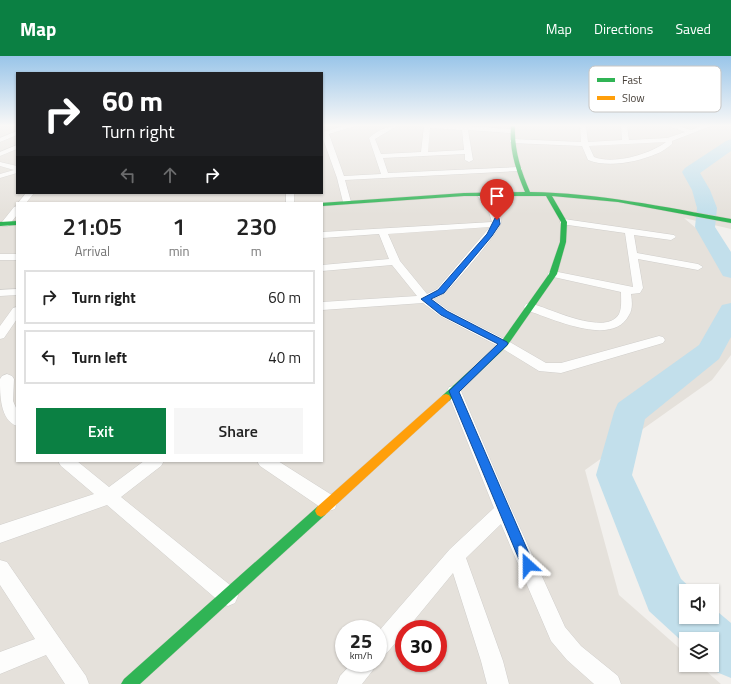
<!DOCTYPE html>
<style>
:root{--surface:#fff;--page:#f6f6f6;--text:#222;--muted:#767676;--line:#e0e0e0;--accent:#0b8043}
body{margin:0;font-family:"Titillium Web",sans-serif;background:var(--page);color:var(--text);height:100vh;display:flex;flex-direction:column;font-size:15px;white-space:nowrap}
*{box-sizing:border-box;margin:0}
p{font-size:13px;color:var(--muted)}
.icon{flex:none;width:22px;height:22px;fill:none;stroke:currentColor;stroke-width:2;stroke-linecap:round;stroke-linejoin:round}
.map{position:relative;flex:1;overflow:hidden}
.side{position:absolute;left:16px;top:146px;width:307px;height:260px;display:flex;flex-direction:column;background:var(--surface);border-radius:0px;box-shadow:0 1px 3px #0004}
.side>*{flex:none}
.banner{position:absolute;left:16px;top:16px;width:307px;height:122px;border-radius:0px;box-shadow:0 1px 3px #0004;background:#202124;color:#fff;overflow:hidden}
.fabs{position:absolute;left:679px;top:528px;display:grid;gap:8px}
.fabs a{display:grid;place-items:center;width:40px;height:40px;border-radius:0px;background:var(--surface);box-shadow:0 1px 3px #0004;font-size:20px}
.speed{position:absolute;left:335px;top:564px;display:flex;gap:8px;font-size:20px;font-weight:700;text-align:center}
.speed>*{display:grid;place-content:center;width:52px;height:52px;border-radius:50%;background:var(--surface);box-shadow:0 1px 3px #0004;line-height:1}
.speed small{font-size:10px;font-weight:400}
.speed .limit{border:6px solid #d22;background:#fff;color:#111}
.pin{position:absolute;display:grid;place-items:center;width:34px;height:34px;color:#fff;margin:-41px -17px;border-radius:50% 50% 50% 0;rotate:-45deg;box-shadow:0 0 4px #0007}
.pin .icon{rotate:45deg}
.me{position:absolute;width:44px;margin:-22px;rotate:336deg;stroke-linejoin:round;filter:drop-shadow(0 0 3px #0008)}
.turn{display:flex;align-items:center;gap:14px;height:84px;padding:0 20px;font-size:18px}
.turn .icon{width:52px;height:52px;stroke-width:2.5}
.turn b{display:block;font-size:28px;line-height:34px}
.lanes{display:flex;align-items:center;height:38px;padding:0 20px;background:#0003;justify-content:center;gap:20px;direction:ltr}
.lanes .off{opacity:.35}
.eta{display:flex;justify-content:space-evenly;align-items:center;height:68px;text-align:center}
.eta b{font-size:24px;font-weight:600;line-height:28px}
.button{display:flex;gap:8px;margin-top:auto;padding:8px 20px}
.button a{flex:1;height:46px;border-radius:0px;background:var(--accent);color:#fff;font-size:16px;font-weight:600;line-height:46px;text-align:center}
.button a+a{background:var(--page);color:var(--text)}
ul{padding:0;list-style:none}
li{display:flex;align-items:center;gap:12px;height:54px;margin:0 8px 6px;padding:0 12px;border:2px solid var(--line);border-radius:0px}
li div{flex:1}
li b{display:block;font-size:15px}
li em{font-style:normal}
header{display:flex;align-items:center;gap:24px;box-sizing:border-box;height:56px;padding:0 20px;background:var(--accent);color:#fff}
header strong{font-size:19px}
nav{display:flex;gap:22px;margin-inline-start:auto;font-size:14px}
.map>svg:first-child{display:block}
.residential{fill:#e5e1db;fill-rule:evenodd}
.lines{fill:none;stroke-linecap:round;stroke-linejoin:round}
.river{fill:#c2dfeb;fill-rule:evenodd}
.street-casing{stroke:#d0cecb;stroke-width:1}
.fast-casing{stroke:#d2cdc5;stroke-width:1}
.slow-casing{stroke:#d2cdc5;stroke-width:1}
.street{fill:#fdfdfc;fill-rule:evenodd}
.fast{fill:#30b455;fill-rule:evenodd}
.slow{fill:#ff9f0a;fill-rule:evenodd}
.route{fill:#1a73e8;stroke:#114b97}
.key{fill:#fff;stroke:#c8c6c4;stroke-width:1}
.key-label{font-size:11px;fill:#474039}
</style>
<header>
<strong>Map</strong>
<nav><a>Map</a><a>Directions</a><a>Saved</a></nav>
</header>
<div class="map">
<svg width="731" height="628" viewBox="0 0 731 628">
<rect width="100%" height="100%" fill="#f2f0ed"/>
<path class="residential" d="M0,70H17V137H322V70H731V173L684,162L731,202V299L712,324L585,414L619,539L686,598V609H699L721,628H0ZM17,147H322V405H17ZM344,573H378V607H344ZM404,573H438V607H404Z"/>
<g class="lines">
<g class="river">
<path d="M731,83V95L700,117L710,134L717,152L715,171L731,196V222L723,220L695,171L697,152L692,134L682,116L685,112L726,85Z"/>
<path d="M731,247V281L719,303L645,363L632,419L681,523L694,535H686V561H712V551L731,567V622L714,615L707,609H712V583H686V589L649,555L596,419L614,356L618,347L699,289L722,249Z"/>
</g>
<defs>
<g id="street">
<path d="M344,70H355L329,78L344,120L381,118L369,82C376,75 387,70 397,70L375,83L381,98L421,96L424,70H466L511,73L514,75L511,77L468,74L473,104L469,106L465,104V98L383,102L388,117L519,111L523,113L519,115L345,124L351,146L347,148L343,146L337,122L322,80V73L326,75ZM430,72L462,74L464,94L428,96Z"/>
<path d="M580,70H586L588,86L622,84L621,70H627L629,84L667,82L685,76L669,70H679L691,74L701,70H711L672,85V88C667,92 662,96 656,98C637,106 608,112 588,104L582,90L512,87L509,85L512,83L581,86ZM666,86C650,98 614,109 594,101L589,90Z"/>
<path d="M17,75V79L0,86V82Z"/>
<path d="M17,89V93L0,100V96Z"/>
<path d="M0,106L17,110V117L0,122V118L14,114L0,110Z"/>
<path d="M26,137H34L26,147H18Z"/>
<rect x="286" y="137" width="8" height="10"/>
<path d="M478,137H484C490,145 501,155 501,166C500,176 455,227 446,236C443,239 437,241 433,243L448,254L508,285L546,307H561L659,280L663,281L665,284L663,287L561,317L539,315L500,291L440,260L423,247L322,254V246L417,240L392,209L322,215V209L389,203L379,178L322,182V176L492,166L489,156L477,139ZM490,171L437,233L427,238L400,205L388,178Z"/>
<path d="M17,150V159L8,170H2L1,168L2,166L14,151Z"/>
<path d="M564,163L674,179L676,181L671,184L634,179L637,197L698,208L703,211L698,214L638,203L643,232L640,237L631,238C632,245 633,253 629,259C613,292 551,262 526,254L524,251L526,248L530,247C549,252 606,281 619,258C622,252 621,243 621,236L549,220L548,218L549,216L553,215L633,231L625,177L561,168L560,166Z"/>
<rect x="0" y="198" width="17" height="6"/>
<path d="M17,233V239L0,240V234Z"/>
<path d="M17,251V263L4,282L0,283V270L13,252Z"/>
<path d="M7,318L12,320L14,323L13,345L17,354V370C0,364 0,339 0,323L2,320Z"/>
<path d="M454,330L459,331L461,335L510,450L565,571L581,590L618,620L621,628H594L567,604L551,585L501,468L466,502L503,605L509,628H487L481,605L453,517L407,573H404V577L385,599L378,602V576L450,493L494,452L447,335L449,331Z"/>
<path d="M58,405H77L109,431L144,405H164L161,410L121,441L235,533L238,540L235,547L228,550L221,547L107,449L0,487V469L94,438L61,410Z"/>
<path d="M257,405H278L335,441L337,447L335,453L329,455L323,453L260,410Z"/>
<path d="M0,504L7,506L58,580L86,620L89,628H65L46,599L0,618V596L35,583L0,529Z"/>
<path d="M352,607H377L373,614L362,628H337L340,620Z"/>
</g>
<g id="fast">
<path d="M511,70H515C514,94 521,115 530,136C598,137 664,151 731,163V167L618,146L552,140L567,166L566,186L557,218L507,290L449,345H443L441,342L443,339L501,286L549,218L560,186L561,166L546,140H464L322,150V147H320L464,137L525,136C516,114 509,94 511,70Z"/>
<path d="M17,165V169L0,170V166Z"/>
<path d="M321,449L325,451L327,455L325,459L140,628H121L124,623L317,451Z"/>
</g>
<path id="slow" d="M446,338L449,339L451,342L449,345L325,459L321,461L317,459L315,455L317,451L443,339Z"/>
</defs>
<use href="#street" class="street-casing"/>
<use href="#fast" class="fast-casing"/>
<use href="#slow" class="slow-casing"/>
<use href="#street" class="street"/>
<use href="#fast" class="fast"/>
<use href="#slow" class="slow"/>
</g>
<linearGradient id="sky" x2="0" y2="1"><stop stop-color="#99c5e9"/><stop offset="0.44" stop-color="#f9f8f7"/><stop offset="1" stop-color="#f9f8f7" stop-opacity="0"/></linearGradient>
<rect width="731" height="158" fill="url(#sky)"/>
<path class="route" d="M495,162H499L500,168L492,180L444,237L431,243L447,255L507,286L508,288L459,336L534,509L532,513L528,515L523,513L449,335L498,288L441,259L421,243L438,234L487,178Z"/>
<rect x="589" y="10" width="132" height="46" rx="6" class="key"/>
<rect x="597" y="22" width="18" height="4" fill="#30b455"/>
<rect x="597" y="40" width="18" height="4" fill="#ff9f0a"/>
<g class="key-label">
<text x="622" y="28">Fast</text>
<text x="622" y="46">Slow</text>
</g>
</svg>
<div class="fabs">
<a><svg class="icon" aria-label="sound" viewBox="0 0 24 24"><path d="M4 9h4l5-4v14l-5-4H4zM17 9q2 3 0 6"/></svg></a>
<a><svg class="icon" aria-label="layers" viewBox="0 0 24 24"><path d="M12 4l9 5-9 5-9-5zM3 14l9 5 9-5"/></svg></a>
</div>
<div class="speed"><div>25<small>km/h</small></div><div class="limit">30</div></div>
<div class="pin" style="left:497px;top:164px;background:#d93025"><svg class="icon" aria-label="arrive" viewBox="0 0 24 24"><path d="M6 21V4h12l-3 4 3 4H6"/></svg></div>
<svg class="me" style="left:528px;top:509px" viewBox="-20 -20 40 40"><path d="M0-17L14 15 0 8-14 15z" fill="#1a73e8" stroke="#fff" stroke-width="4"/></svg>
<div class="banner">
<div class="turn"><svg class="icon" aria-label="right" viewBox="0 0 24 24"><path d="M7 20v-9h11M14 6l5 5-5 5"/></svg><div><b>60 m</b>Turn right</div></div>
<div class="lanes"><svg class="icon off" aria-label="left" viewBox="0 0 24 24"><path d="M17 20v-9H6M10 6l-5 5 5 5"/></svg><svg class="icon off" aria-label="ahead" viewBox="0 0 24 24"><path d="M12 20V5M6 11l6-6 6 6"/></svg><svg class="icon" aria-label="right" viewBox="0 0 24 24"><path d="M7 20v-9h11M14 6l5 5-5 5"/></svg></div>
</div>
<section class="side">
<div class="eta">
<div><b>21:05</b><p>Arrival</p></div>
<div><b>1</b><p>min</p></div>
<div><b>230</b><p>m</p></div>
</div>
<ul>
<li><svg class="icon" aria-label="right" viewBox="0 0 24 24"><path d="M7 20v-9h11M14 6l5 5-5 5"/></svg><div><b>Turn right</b></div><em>60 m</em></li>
<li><svg class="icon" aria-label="left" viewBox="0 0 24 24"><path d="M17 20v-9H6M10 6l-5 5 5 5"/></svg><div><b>Turn left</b></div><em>40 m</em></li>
</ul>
<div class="button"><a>Exit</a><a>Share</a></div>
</section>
</div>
